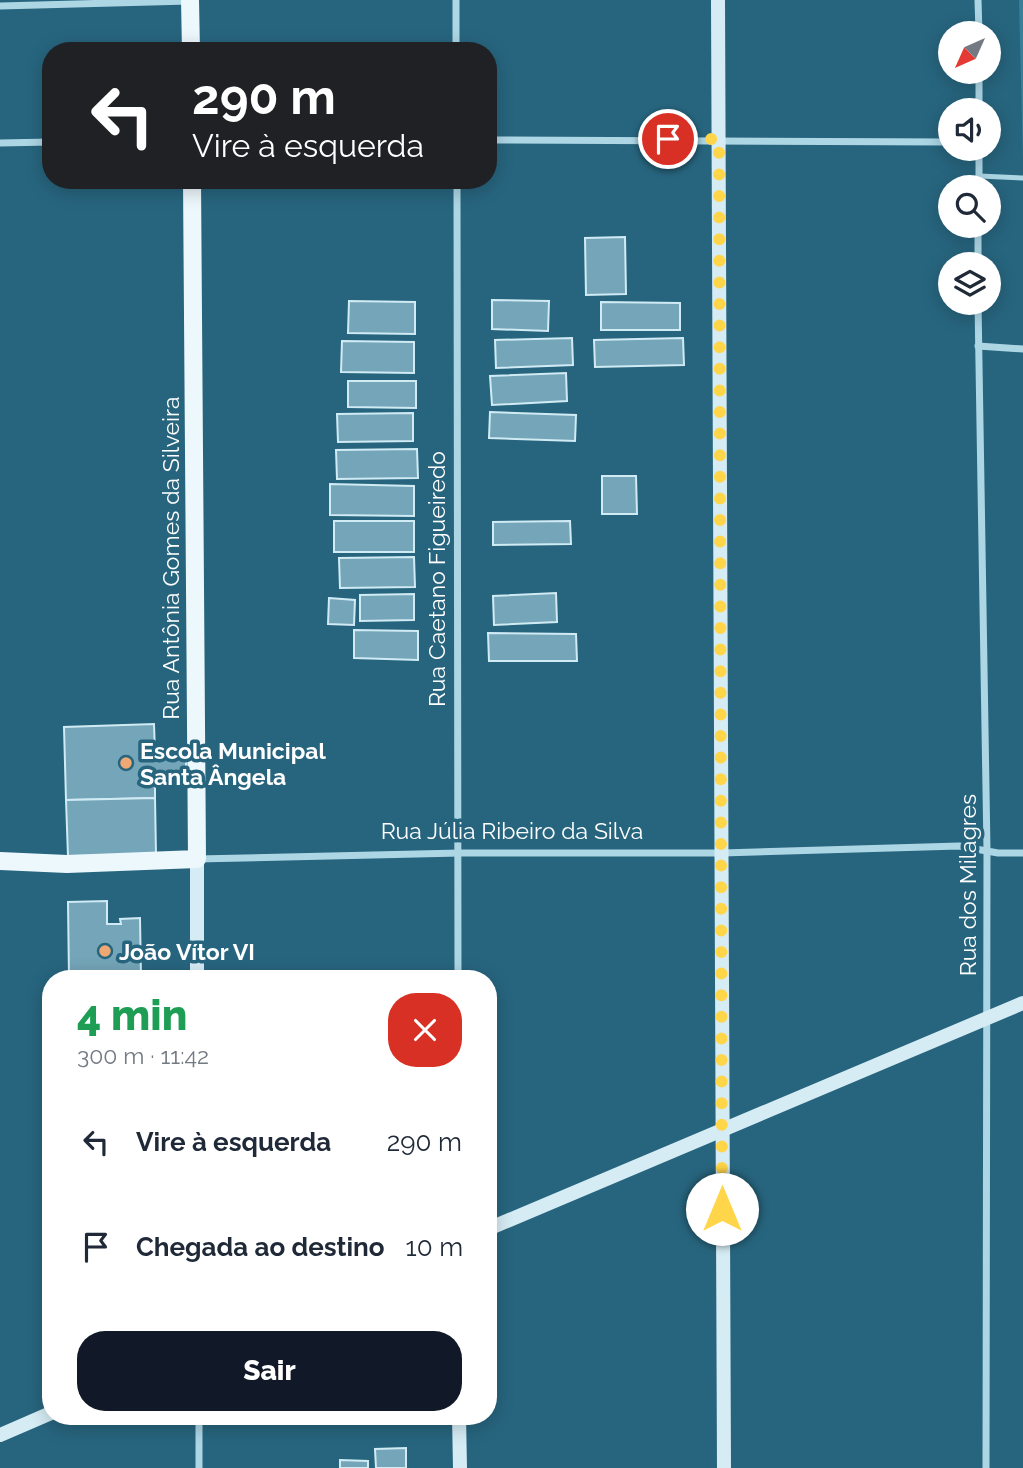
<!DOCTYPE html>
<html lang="pt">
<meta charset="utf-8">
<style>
:root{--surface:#fff;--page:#f6f6f7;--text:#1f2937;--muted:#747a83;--accent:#111827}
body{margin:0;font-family:Raleway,sans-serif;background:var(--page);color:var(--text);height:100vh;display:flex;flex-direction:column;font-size:26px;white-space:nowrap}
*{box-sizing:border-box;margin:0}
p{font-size:23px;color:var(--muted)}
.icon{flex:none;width:38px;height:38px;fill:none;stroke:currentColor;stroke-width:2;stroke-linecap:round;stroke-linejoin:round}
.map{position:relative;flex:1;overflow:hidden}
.side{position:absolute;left:42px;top:970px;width:455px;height:455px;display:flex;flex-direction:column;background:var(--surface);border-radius:28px;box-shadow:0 4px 18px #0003}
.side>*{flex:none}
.top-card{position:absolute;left:42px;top:42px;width:455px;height:147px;border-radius:28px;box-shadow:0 4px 18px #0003;background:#202124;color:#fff;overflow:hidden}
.needle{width:46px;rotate:225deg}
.fabs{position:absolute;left:938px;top:21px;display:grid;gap:14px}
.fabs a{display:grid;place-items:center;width:63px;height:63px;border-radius:50%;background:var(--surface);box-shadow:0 4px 18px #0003;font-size:35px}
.pin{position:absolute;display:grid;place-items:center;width:60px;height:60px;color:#fff;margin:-30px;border:4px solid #fff;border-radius:50%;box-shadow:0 2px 7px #0007}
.me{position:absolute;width:77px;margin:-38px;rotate:0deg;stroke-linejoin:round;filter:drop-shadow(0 0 5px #0008)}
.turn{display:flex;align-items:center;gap:24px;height:147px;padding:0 35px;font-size:32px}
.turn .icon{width:91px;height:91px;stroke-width:2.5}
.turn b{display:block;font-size:49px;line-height:60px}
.round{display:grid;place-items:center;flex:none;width:74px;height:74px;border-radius:28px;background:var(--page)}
.summary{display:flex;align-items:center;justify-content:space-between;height:119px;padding:0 35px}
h1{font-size:42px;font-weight:800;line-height:52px;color:#1e9e55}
.primary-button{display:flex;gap:14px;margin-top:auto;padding:14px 35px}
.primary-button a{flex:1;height:80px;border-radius:28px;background:var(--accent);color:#fff;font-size:28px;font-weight:800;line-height:80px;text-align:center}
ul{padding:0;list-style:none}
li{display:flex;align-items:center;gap:21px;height:105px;padding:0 35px}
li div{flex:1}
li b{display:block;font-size:26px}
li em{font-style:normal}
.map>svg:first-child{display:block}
.green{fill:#387f99}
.building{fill:#74a5b8;stroke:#d0ebf4;stroke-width:2}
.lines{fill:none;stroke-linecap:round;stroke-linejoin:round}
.lane{stroke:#add6e5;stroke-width:5}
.street{stroke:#add6e5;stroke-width:7}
.secondary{stroke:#d6ecf5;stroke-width:14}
.primary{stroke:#edf8fd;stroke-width:18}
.route{stroke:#ffd54a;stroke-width:12;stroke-dasharray:0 21.6}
.poi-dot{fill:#eda873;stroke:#27657e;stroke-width:2.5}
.labels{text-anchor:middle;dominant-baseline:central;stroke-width:7;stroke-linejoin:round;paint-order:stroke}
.street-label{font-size:23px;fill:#fff;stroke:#27657e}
.poi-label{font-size:23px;font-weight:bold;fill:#fff;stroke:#27657e;text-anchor:start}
</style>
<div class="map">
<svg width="1023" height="1468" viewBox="0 0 1023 1468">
<rect width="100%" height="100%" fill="#27657e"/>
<path class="green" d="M1019,0H1023V162Z"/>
<g class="building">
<path d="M625,237L626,294L586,295L585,238Z"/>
<path d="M492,300L549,301L548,331L492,329Z"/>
<path d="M349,301L415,302V334L348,333Z"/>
<path d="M601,302L680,303V330H601Z"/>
<path d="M572,338L573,365L496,368L495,340Z"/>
<path d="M683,338L684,365L595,367L594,340Z"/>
<path d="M342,341L414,342V373L341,372Z"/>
<path d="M566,373L567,401L492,405L490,376Z"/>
<path d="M348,381H416V408L348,407Z"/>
<path d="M490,412L576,415L575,441L489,438Z"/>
<path d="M413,413V441L338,442L337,414Z"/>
<path d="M417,449L418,478L337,479L336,450Z"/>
<path d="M602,476H636L637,514H602Z"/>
<path d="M330,484L414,486V516L330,515Z"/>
<rect x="334" y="521" width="80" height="31"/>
<path d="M570,521L571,544L493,545V522Z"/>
<path d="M414,557L415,587L340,588L339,558Z"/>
<path d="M556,593L557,622L494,625L493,596Z"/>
<path d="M414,594V620L360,621V595Z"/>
<path d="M329,598L355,600L354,625L328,624Z"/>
<path d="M354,630L418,631V660L354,658Z"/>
<path d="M488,633L576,634L577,661H489Z"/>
<path d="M154,724L155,753L186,752V772L155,773V798L66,800L64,727Z"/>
<path d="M155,798L156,855L68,856L66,800Z"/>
<path d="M107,901V924H121L120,919L140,918L141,978H69L68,902Z"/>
<path d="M406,1448V1468H376L375,1449Z"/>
<path d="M340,1460L368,1461V1468H340Z"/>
</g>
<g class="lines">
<path class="lane" d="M979,176L1023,178"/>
<g class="street">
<path d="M456,0V51"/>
<path d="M978,0L979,33"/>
<path d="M0,6L189,1"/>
<path d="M979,72V110"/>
<path d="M488,140L950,142"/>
<path d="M0,143L51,142"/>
<path d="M457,180L458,978"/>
<path d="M979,187V149"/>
<path d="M978,264V226"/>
<path d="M978,303L987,850L986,1468"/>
<path d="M978,346L1023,349"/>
<path d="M197,859L460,853H722L959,846L998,853H1023"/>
<path d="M199,1468V1416"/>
</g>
<g class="secondary">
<path d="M718,0L724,1468"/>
<path d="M197,859V978"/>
<path d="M488,1229L1023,1003"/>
<path d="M459,1416L460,1468"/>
<path d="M0,1435L51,1413"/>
</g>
<g class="primary">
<path d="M190,0L191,51"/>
<path d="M0,861L67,864L197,859L192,180"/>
</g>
</g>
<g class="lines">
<path class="route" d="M668,139H719L722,1209"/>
</g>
<g class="poi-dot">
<circle cx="126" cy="763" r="7"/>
<circle cx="105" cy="951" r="7"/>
</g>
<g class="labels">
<g class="street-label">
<text transform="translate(170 558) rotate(-90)">Rua Antônia Gomes da Silveira</text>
<text transform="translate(436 579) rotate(-90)">Rua Caetano Figueiredo</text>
<text x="512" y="830">Rua Júlia Ribeiro da Silva</text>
<text transform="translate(967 885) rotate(-90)">Rua dos Milagres</text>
</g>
<g class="poi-label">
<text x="140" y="750">Escola Municipal<tspan x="140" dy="26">Santa Ângela</tspan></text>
<text x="119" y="951">João Vítor VI</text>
</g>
</g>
</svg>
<div class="fabs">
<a><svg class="needle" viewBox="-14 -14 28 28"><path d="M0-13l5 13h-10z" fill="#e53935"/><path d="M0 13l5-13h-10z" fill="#747a83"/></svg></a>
<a><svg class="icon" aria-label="sound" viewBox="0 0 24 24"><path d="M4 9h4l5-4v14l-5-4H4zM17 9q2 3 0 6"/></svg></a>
<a><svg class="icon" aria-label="search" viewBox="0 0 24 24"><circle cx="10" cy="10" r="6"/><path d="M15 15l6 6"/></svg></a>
<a><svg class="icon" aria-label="layers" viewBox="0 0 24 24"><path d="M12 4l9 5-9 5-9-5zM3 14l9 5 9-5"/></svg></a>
</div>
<div class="pin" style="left:668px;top:139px;background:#d93025"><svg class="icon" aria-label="arrive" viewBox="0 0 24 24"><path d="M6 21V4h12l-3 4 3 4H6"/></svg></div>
<svg class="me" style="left:722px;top:1209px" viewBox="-20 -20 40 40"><circle r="19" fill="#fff"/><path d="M0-13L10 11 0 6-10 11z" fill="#ffd54a"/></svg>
<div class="top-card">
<div class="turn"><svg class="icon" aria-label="left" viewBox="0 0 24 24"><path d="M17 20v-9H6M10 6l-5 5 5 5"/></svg><div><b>290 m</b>Vire à esquerda</div></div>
</div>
<section class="side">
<div class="summary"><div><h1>4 min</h1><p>300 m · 11:42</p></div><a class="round" style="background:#d93025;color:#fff"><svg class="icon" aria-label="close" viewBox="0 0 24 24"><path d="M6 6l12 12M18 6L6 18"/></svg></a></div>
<ul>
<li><svg class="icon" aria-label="left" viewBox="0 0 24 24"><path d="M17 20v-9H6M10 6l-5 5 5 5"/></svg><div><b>Vire à esquerda</b></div><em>290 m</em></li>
<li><svg class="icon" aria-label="arrive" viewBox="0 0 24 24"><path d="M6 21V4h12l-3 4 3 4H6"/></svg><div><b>Chegada ao destino</b></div><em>10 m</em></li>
</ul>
<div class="primary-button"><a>Sair</a></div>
</section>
</div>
